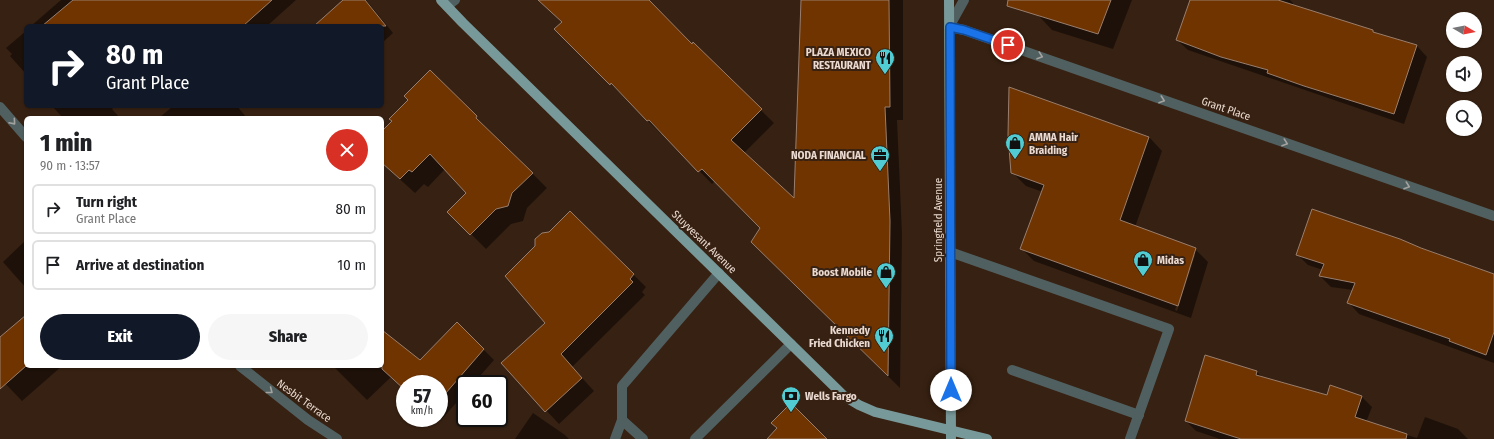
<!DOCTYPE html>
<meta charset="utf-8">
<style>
:root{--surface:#fff;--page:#f6f6f6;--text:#202124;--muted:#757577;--line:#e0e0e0;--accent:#111827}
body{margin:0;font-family:"Fira Sans Condensed",sans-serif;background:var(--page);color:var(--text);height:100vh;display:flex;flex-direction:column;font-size:15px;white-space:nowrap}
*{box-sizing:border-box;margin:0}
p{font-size:13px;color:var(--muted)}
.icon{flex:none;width:22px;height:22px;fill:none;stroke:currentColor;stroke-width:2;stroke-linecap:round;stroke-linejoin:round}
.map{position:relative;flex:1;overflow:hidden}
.drawer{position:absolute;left:24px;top:116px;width:360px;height:252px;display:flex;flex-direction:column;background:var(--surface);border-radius:6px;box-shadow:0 1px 3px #0004}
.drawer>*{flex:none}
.banner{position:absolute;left:24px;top:24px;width:360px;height:84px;border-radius:6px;box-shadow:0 1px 3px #0004;background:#111827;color:#fff;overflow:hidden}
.needle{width:26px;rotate:100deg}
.buttons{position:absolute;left:1446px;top:12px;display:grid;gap:8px}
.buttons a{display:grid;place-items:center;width:36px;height:36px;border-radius:50%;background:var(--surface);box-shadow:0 1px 3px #0004;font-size:20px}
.speed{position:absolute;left:396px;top:375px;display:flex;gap:8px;font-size:20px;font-weight:700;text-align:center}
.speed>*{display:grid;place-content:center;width:52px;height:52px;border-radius:50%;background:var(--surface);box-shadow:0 1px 3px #0004;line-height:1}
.speed small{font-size:10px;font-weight:400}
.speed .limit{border:2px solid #111;border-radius:6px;background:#fff;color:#111}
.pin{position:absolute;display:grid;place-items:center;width:34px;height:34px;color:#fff;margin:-17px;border:2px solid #fff;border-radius:50%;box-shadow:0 1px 4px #0007}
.me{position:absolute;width:44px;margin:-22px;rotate:0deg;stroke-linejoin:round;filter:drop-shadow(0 0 3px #0008)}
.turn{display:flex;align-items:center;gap:14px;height:84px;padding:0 16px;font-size:18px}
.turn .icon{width:52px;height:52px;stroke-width:2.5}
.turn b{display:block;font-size:28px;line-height:34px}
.round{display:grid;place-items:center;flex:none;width:42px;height:42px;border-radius:21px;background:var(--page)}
.overview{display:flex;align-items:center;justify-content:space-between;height:68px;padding:0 16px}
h1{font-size:24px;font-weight:800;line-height:30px}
.primary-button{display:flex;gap:8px;margin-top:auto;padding:8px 16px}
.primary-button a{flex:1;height:46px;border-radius:24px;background:var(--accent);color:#fff;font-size:16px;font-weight:800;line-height:46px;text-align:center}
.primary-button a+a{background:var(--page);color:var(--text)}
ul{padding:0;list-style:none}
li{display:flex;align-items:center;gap:12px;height:50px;margin:0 8px 6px;padding:0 8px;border:2px solid var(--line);border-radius:6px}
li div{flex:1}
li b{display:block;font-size:15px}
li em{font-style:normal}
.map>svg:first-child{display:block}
.shadow{fill:#0007;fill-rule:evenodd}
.building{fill:#6f3400;stroke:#9a7e6d}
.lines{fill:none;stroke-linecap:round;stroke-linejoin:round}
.minor{stroke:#506061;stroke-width:10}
.major{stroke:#78999a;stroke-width:10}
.oneway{stroke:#a5a39f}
.route-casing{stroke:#114b97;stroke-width:10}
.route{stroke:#1a73e8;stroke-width:7}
.labels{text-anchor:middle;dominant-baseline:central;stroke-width:4;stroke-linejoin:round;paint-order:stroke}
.poi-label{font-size:11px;font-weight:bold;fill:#eadad1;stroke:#372112;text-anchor:end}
.street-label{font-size:11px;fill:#eadad1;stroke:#372112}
</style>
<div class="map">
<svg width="1494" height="439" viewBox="0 0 1494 439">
<rect width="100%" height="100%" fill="#372112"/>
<g class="shadow">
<path d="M61,0H296L267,26H31Z"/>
<path d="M345,0H366L393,33L382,43V26H315Z"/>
<path d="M539,0H628L692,45L694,44L774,123L744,153L795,200L802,0H903V120H897L902,234L900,388L752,242L762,228L715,181L712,184L662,133L661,134L556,29L563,22Z"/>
<path d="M1042,0H1132L1113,49L1052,30L1037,14Z"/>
<path d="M1191,0H1290L1293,3V6L1417,46L1427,57L1404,124L1188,50L1177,40Z"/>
<path d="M26,31V74L10,56L12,54L6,48Z"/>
<path d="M430,72L547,188L527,208L523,221L511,224L486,249L449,212L467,193L445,169L428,187L424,184L415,193L382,163V132L393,121Z"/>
<path d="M1010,88L1149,137L1162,151L1135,227L1195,249L1208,262L1191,318L1034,261L1021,248L1043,192L1026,186L1012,172ZM1193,255H1195L1177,311L1175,310Z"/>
<path d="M52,106H115L112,109L120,118H63Z"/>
<path d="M173,106H237L247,118H159Z"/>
<path d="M570,212L646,287L642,292L645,295L572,367L594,391L559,424L502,363L546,323L549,233Z"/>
<path d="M26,240V288L3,262Z"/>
<path d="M1400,240L1494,274V363L1359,314L1349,303L1353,290L1331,287L1320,276L1323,270L1308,265L1297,254Z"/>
<path d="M26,316V366H62L22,401L0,378V338Z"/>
<path d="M457,323L494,360L473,384H465V393L440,421L437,418H439V384H405V389L391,377L367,400L333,366H382V328L384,330L382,332L420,362Z"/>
<path d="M1205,356L1257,372L1263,378L1327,396L1362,397L1372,407L1366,422L1417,438L1425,417L1458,429L1468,439H1220L1196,431L1186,421Z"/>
<path d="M533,413L565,435L569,439H515Z"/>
</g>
<g class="building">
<path d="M73,0H272L243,26H42Z"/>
<path d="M343,0H365L386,26H314Z"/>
<path d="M538,0H649L692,44L693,42L762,109L731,140L794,198L801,0H889L890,107H885L890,221L888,376L751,242L760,228L702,169L698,172L649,120L647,121L611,83L610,85L554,29L562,22Z"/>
<path d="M1008,0H1111L1098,34L1007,6Z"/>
<path d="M1190,0H1278L1373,30V32L1417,45L1394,114L1304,86L1267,73L1268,70L1221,57L1176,40Z"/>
<path d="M430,70L477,116L476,118L533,173L512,193L508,206L496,209L470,235L447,212L466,193L430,154L412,172L409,170L400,179L382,163V131L392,121L389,119L408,100L404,96Z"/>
<path d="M1009,87L1149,137L1120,220L1196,248L1178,306L1020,249L1044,185L1011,173L1008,135Z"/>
<path d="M1312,209L1400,239L1421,248L1494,274V332L1486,355L1449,341L1450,339L1347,303L1355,283L1319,276L1324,264L1296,255Z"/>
<path d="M570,211L634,274L630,279L633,282L561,354L582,378L545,412L501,363L545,323L505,276L535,246V239L542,233L549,232Z"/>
<path d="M26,315V366L0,389V337Z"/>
<path d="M457,322L484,349L439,401V384H405V390L382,369V330L420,360Z"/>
<path d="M1205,355L1257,371L1256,375L1327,395L1330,385L1362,396L1355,417L1407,434L1406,439H1241L1185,421Z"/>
<path d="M791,403L827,439H767L777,428L771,423Z"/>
</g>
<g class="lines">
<g class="minor">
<path d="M964,0L949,27L964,30L1494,216"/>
<path d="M447,6L455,0"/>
<path d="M0,107L26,137"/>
<path d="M950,252L1169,329L1130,439"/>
<path d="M240,366L308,420L337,439"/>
<path d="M1012,370L1139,415"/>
<path d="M615,439L622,420"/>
<path d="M643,439L622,420V386L719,273"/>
<path d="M695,439L791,344"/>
</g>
<g class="major">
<path d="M441,0L463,23L844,396L859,405L875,412L987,439"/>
<path d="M949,0L951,439"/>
</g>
</g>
<defs><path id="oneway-chevron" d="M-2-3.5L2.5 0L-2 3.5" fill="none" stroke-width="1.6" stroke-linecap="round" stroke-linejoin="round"/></defs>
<g class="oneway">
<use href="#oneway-chevron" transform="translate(1040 56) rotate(19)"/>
<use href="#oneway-chevron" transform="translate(1162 100) rotate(19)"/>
<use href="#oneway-chevron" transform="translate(13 122) rotate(49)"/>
<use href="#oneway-chevron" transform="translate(1285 143) rotate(19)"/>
<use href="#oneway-chevron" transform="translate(1407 186) rotate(19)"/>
<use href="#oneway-chevron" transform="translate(270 391) rotate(38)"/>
</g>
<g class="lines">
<defs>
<path id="route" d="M951,390L950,27L964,30L1008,45"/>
</defs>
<use href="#route" class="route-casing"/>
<use href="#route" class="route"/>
</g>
<defs>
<symbol id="restaurant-pin" viewBox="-11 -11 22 30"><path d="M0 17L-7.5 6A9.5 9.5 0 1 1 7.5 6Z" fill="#51ccd2" stroke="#372112"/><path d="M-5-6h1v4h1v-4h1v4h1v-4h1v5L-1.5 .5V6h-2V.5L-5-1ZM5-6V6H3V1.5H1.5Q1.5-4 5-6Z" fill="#111"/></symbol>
<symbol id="shop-pin" viewBox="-11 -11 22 30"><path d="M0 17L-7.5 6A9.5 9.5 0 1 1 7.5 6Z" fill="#51ccd2" stroke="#372112"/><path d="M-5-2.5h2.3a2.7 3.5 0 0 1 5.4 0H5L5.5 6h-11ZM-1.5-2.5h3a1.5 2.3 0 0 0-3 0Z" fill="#111"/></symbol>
<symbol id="office-pin" viewBox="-11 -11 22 30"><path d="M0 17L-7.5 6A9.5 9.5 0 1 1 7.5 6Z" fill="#51ccd2" stroke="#372112"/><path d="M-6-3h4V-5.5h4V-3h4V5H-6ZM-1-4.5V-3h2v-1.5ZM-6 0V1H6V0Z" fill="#111"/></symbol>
<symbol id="bank-pin" viewBox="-11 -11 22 30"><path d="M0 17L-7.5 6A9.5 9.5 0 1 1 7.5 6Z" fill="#51ccd2" stroke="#372112"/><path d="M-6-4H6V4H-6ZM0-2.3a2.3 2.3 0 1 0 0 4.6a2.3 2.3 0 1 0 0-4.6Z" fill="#111"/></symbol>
</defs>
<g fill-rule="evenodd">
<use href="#restaurant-pin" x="874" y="47" width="22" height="30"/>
<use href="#shop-pin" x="1004" y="132" width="22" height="30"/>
<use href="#office-pin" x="869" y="144" width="22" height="30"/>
<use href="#shop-pin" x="1132" y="249" width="22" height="30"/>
<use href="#shop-pin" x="875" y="261" width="22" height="30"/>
<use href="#restaurant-pin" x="873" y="325" width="22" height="30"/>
<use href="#bank-pin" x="780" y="385" width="22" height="30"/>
</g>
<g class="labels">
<g class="poi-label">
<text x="871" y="52">PLAZA MEXICO<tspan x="871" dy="13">RESTAURANT</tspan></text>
<text x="1029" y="137" text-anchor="start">AMMA Hair<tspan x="1029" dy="13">Braiding</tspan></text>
<text x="866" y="155">NODA FINANCIAL</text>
<text x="1157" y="260" text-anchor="start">Midas</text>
<text x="872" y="272">Boost Mobile</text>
<text x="870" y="330">Kennedy<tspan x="870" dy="13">Fried Chicken</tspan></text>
<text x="805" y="396" text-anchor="start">Wells Fargo</text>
</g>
<g class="street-label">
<text transform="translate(1226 109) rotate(19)">Grant Place</text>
<text transform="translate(938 220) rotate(-90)">Springfield Avenue</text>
<text transform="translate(704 242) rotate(44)">Stuyvesant Avenue</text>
<text transform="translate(304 401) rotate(36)">Nesbit Terrace</text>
</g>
</g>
</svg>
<div class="buttons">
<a><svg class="needle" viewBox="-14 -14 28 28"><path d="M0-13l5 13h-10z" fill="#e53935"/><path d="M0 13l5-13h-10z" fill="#757577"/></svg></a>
<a><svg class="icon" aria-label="sound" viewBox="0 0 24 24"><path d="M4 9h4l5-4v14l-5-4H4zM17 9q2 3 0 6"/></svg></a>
<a><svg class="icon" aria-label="search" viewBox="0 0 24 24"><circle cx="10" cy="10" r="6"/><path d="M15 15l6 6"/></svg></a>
</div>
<div class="speed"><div>57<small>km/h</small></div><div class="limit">60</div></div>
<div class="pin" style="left:1008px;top:45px;background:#d93025"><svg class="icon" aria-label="arrive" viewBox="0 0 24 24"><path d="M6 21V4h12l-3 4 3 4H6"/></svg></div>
<svg class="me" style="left:951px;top:390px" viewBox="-20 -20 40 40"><circle r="19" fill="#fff"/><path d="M0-13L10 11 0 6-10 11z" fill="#1a73e8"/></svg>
<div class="banner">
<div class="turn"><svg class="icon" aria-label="right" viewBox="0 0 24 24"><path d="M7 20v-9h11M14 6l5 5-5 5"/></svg><div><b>80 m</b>Grant Place</div></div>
</div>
<section class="drawer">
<div class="overview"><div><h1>1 min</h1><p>90 m · 13:57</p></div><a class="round" style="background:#d93025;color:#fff"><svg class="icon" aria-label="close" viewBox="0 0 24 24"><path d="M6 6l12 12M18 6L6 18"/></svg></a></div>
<ul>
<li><svg class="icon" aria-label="right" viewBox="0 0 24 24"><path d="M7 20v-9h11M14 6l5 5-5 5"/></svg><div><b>Turn right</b><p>Grant Place</p></div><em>80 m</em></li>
<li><svg class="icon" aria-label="arrive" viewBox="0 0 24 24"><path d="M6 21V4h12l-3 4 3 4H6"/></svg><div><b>Arrive at destination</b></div><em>10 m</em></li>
</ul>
<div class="primary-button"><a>Exit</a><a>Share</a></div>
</section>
</div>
